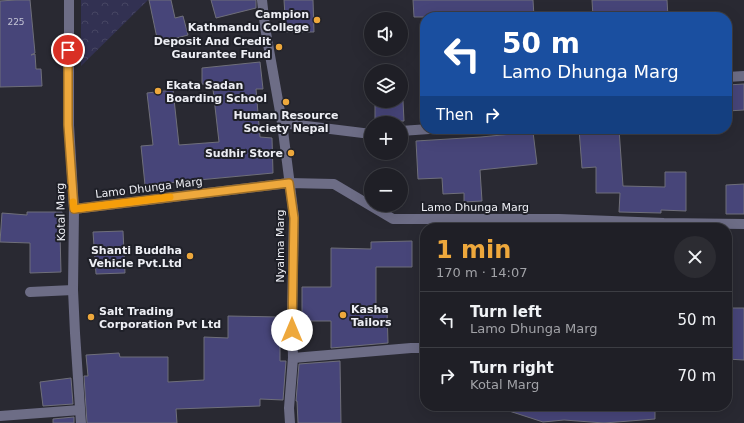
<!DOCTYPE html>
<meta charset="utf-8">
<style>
:root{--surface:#1f1f26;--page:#2c2c32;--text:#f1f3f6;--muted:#a1a2a7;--line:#3c3d43;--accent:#eea83c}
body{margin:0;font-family:"DejaVu Sans",sans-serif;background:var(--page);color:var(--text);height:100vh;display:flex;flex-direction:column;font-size:15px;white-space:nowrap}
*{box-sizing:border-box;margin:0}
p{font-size:13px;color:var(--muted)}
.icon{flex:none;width:22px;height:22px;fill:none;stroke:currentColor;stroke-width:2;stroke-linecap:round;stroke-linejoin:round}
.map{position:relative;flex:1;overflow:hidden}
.drawer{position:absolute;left:420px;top:223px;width:312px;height:188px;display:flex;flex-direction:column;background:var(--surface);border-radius:16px;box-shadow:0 4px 16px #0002,0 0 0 1px var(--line)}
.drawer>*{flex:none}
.hud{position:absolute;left:420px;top:12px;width:312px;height:122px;border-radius:16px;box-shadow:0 4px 16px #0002,0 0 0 1px var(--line);background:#1a4fa0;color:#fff;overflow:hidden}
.fabs{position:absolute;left:364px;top:12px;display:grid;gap:8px}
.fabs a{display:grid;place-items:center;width:44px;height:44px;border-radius:50%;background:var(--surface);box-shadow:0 4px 16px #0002,0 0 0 1px var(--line);font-size:20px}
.pin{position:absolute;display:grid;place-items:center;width:34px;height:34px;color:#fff;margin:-17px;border:2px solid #fff;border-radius:50%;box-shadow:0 1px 4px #0007}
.me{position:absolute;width:44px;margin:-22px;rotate:0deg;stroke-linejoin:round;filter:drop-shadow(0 0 3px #0008)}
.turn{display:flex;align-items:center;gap:14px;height:84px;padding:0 16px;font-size:18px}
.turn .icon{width:52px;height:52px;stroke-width:2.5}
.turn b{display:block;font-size:28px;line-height:34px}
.then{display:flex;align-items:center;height:38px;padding:0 16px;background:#0003;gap:8px;font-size:15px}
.round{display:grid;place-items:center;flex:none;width:42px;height:42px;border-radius:21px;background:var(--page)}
.summary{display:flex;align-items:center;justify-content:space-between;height:68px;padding:0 16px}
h1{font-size:24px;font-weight:800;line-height:30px;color:var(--accent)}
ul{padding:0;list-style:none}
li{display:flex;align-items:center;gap:12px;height:56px;padding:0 16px;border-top:1px solid var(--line)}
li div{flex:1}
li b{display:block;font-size:15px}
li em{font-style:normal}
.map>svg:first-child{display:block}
.park{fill:url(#park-crowns)}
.building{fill:#474579;stroke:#6f6f7a}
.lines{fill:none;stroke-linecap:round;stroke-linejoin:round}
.minor{stroke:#6d6d86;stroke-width:10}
.route-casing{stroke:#9b6d27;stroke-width:10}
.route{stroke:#eea83c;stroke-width:7}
.slow{stroke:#f59e0b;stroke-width:7}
.poi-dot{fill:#eea83c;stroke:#1f2028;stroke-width:1.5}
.labels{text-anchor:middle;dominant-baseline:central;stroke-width:4;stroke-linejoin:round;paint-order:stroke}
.number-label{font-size:9px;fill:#c4c4d5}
.poi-label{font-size:11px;font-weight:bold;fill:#edeef4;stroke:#1f2028;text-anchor:end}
.street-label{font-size:11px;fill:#edeef4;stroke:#1f2028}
</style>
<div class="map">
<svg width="744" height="423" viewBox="0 0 744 423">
<defs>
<pattern id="park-crowns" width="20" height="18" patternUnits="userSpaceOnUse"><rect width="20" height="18" fill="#323152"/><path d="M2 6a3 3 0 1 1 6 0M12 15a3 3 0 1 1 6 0" fill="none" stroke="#464563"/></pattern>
</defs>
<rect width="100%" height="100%" fill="#292932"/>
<path class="park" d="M81,0H148L81,66Z"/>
<g class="building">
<path d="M16,0H30L35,53L31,55L35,54L36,69H41L42,86L0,87V1Z"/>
<path d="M149,0H171L175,18L183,16L188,35L158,43Z"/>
<path d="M211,0H256V8L216,18Z"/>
<path d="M284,0H313L314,32H286Z"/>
<path d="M413,0H533L534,17H414Z"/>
<path d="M592,0H667L668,17H593Z"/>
<path d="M260,62L263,89H256L260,137L272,138L273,173L145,185L141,146L153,145L147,93L173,90L179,145L219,142L213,89H212V84H202V68Z"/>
<path d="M744,84V110L727,111V85Z"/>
<path d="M375,101H403L404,121L375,122Z"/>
<path d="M579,129H619L623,186L665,187V172H686V211L661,210V213L619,212L620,193H596V167L582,168Z"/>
<path d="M533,132L537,164L480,170L482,201L464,202V193L443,194L442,178L418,179L416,141L481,137Z"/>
<path d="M744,184V214H726V185Z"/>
<path d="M27,212H62V233H60L61,272L30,273V243L0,242L2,213L27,215Z"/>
<path d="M123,231L125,273L96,274L93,232Z"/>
<path d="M412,241V267H376V309H387L388,343L331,348V321H302V287H331V248L371,249V242Z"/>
<path d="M732,308H744V360L727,359Z"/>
<path d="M228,316L280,317V361H286L283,400L260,399V406L176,409L177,423H87L84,376H88L86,355L119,353L120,357H168V382L204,380V337L228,338Z"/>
<path d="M340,361L341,423H298L297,401H296L299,364Z"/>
<path d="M71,378L73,404L43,406L40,382Z"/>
<path d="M504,406H655V419L604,423L564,420L543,422L503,409Z"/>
<path d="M74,417V423H53V419Z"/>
</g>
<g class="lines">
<g class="minor">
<path d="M69,0V125L74,209L73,290L75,333L81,423"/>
<path d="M262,0L265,27L282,123L294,217L292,316L293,358L289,408L290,423"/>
<path d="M727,77L744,76"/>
<path d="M282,123L371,134"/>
<path d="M401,131L429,129"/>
<path d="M74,209L289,183L334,184L393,219H559L664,223L744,224"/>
<path d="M30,292L73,290"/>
<path d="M293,358L411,348H425"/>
<path d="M0,416L80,410"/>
</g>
</g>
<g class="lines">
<defs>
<path id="route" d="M68,50V125L74,209L289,183L294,218L292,330"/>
</defs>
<use href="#route" class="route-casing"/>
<use href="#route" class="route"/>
<path class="slow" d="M73,202L74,209L170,197"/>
</g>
<g class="poi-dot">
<circle cx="317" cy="20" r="4"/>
<circle cx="279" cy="47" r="4"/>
<circle cx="158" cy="91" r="4"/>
<circle cx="286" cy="102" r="4"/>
<circle cx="291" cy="153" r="4"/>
<circle cx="190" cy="256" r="4"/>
<circle cx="343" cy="315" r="4"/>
<circle cx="91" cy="317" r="4"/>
</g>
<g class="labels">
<g class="number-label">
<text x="16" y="22">225</text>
</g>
<g class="poi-label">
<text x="309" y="14">Campion<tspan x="309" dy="13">Kathmandu College</tspan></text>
<text x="271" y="41">Deposit And Credit<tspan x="271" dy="13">Gaurantee Fund</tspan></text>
<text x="166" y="85" text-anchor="start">Ekata Sadan<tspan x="166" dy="13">Boarding School</tspan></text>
<text x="286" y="115" text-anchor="middle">Human Resource<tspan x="286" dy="13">Society Nepal</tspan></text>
<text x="283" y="153">Sudhir Store</text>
<text x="182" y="250">Shanti Buddha<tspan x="182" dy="13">Vehicle Pvt.Ltd</tspan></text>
<text x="351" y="309" text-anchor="start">Kasha<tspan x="351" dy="13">Tailors</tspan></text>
<text x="99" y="311" text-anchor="start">Salt Trading<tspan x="99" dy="13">Corporation Pvt Ltd</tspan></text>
</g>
<g class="street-label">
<text transform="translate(149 188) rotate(-7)">Lamo Dhunga Marg</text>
<text x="475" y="207">Lamo Dhunga Marg</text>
<text transform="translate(61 212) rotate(-91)">Kotal Marg</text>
<text transform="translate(280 246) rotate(-90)">Nyalma Marg</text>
</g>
</g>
</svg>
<div class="fabs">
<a><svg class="icon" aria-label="sound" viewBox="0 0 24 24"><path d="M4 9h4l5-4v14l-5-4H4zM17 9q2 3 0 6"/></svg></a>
<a><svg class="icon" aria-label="layers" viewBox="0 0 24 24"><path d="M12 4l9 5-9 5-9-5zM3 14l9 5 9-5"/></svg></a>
<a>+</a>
<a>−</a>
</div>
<div class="pin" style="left:68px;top:50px;background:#d93025"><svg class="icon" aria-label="arrive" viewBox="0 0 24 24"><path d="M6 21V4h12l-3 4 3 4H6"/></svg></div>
<svg class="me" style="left:292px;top:330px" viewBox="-20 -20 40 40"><circle r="19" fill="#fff"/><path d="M0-13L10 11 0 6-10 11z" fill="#eea83c"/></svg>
<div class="hud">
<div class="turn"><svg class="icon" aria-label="left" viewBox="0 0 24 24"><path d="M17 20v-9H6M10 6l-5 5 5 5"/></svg><div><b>50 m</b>Lamo Dhunga Marg</div></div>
<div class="then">Then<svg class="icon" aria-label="right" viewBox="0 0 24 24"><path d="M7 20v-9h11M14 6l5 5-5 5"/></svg></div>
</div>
<section class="drawer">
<div class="summary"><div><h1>1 min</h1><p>170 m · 14:07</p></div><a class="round"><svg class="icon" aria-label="close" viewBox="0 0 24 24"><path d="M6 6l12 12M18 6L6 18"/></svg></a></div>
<ul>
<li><svg class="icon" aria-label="left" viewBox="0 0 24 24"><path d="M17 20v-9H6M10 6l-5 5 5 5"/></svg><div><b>Turn left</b><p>Lamo Dhunga Marg</p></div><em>50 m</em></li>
<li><svg class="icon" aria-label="right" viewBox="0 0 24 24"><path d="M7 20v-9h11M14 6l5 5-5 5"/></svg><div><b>Turn right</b><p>Kotal Marg</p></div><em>70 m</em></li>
</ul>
</section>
</div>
